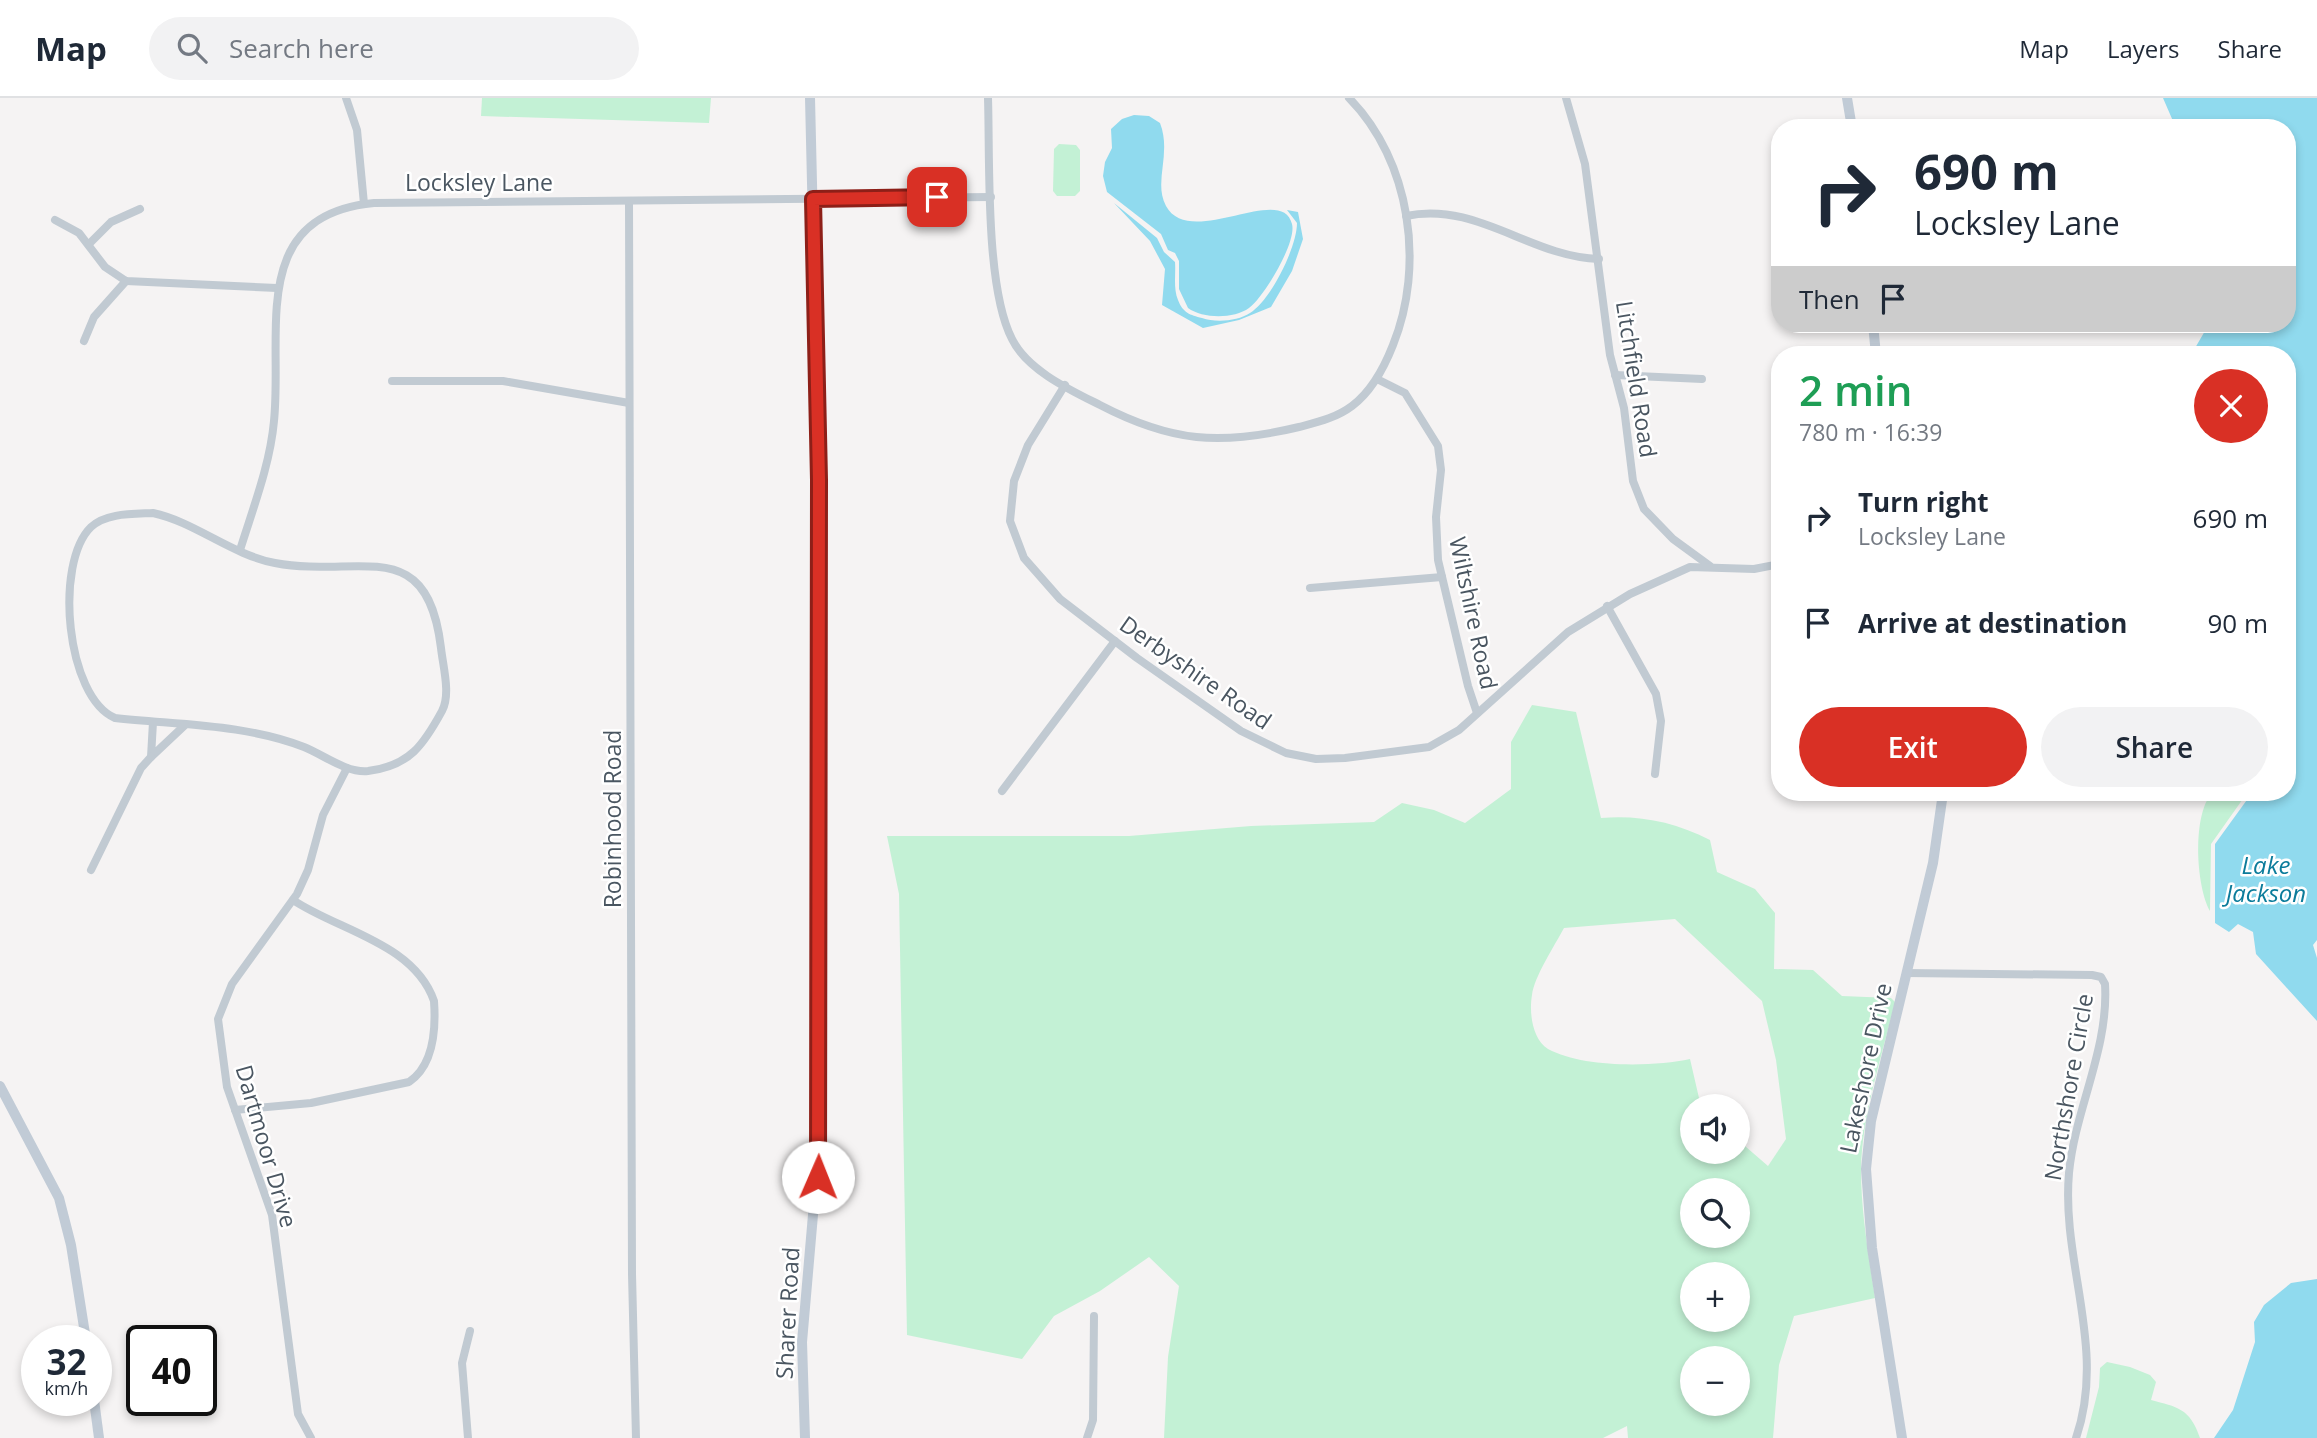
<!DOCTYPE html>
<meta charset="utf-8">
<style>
:root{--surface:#fff;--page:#f2f2f3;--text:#1f2937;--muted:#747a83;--line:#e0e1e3;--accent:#d93025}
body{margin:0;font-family:"Open Sans",sans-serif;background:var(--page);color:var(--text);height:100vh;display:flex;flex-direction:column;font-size:26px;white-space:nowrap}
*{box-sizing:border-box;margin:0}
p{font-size:23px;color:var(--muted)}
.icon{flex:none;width:38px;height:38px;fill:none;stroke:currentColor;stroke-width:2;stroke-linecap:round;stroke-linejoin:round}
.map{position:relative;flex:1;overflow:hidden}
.side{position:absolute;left:1771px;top:248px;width:525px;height:455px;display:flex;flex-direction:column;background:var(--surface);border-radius:28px;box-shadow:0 4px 10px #0003}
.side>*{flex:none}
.banner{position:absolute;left:1771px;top:21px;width:525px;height:214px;border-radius:28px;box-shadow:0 4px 10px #0003;background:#fff;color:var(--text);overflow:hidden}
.buttons{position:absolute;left:1680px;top:996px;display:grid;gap:14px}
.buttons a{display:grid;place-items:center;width:70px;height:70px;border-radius:50%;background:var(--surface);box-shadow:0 4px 10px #0003;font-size:35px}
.speed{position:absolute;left:21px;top:1227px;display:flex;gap:14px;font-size:35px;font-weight:700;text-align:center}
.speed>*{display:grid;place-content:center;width:91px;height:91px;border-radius:50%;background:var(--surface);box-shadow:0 4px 10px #0003;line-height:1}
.speed small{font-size:18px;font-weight:400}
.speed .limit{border:4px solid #111;border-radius:10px;background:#fff;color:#111}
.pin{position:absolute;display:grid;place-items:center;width:60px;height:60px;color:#fff;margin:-30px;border-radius:14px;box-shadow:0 4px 10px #0006}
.me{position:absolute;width:77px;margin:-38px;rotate:1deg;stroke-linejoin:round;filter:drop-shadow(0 0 5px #0008)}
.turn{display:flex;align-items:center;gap:24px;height:147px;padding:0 28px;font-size:32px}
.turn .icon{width:91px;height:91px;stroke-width:2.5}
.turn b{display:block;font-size:49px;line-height:60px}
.then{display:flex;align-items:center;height:66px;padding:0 28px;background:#0003;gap:14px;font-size:26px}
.round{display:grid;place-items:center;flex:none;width:74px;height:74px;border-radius:37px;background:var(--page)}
.summary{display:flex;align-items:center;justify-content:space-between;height:119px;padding:0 28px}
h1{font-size:42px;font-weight:600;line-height:52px;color:#1e9e55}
.action{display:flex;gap:14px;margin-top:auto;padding:14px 28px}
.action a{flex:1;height:80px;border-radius:42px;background:var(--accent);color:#fff;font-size:28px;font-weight:600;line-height:80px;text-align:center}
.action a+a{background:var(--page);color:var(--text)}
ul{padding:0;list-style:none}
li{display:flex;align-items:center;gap:21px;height:105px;padding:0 28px}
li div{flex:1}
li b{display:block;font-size:26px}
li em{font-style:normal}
header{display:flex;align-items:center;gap:42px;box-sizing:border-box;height:98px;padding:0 35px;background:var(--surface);border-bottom:2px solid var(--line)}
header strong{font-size:33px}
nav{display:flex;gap:38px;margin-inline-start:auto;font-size:24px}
.search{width:490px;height:63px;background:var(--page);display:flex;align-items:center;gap:18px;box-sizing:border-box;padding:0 24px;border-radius:38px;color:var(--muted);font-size:26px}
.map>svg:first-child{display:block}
.green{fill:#c3f1d5;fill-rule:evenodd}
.water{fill:#90daee}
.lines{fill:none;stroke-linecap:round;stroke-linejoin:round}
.street{stroke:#c1cad2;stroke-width:8}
.secondary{stroke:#c1cbd6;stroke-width:10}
.route-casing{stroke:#8d1f18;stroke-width:18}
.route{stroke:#d93025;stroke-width:12}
.labels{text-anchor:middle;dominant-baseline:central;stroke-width:5;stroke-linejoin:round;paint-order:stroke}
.street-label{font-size:23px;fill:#4a5661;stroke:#fff}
.water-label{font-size:24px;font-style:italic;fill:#0c7c9b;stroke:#fff}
</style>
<header>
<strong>Map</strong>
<div class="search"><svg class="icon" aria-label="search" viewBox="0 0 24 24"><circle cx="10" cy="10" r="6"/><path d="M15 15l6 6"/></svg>Search here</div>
<nav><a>Map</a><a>Layers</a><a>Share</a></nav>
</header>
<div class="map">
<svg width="2317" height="1340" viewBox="0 0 2317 1340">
<rect width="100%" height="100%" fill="#f5f3f3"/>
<g class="green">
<path d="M482,0H711L709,25L481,18Z"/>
<path d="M1059,46L1076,47L1080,52V93L1075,98H1057L1053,93L1054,51Z"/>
<path d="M1532,607L1576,614L1601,720C1641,717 1674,724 1710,742L1717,774L1755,791L1775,815L1774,871L1813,872L1842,898L1891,900L1895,904C1882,959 1862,1016 1861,1072C1861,1115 1869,1158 1875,1200L1794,1218L1779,1267L1773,1340H1628L1627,1328L1603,1340H1164L1168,1259L1179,1188L1149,1159L1100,1193L1054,1218L1022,1261L907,1237L899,796L887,738H1129L1251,728L1374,724L1402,705L1434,712L1465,725L1511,691V644ZM1675,821L1762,903L1776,962L1786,1041L1768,1068L1738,1042V1054H1692V1008H1707L1699,1000L1690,961C1653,969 1583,970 1548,951C1532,941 1529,914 1532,897C1534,879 1555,847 1564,830ZM1692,1092H1738V1138H1692ZM1692,1176H1738V1222H1692ZM1692,1260H1738V1306H1692Z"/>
<path d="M2212,695H2243L2245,698L2211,746L2210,813C2196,788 2192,717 2212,695Z"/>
<path d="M2107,1264L2130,1269L2150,1277L2156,1284L2151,1302C2177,1309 2190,1310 2200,1340H2086L2099,1289L2100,1270Z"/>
</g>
<g class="water">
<path d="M2163,0H2317V842L2313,847L2317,860V923L2256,856L2253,834L2238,826L2229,834L2215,825V746L2249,699L2248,695H2287V257H2191L2209,226H2287V30H2176Z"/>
<path d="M1134,17L1149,18L1160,25C1172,56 1153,84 1166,108C1190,152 1282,84 1292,126C1297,144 1264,199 1249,210C1234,221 1203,221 1188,210L1179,191V163L1175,155L1168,152L1161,136L1107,94L1103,78L1105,64L1112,50L1111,31L1122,21Z"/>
<path d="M1114,105L1157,140L1164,154L1175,164C1176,176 1173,190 1178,202C1183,215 1190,217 1202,220C1216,225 1238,223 1250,215C1271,202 1297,149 1297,125L1287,112L1298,114L1303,141L1292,173L1271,209L1239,222L1203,230L1162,207L1165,171L1150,143Z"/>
<path d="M2317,1181V1340H2214L2233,1312L2255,1244L2254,1224L2264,1207L2291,1185Z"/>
</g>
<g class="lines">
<g class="street">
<path d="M346,0L357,32L364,106"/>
<path d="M988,0C990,61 985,189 1012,241C1027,272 1070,292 1100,307C1171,344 1220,348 1299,329C1318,324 1336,320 1352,308C1372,293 1384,270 1393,247C1425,168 1411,63 1349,0"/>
<path d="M1566,0L1585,66L1610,257L1624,310L1633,383L1644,411L1673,441L1710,468"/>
<path d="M629,103L632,1176L636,1340"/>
<path d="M1406,118C1477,103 1530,159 1599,161"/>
<path d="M55,122L79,135L105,169L126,183L277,190"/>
<path d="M89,146L111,124L140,111"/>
<path d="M84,243L94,219L126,183"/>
<path d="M1615,277L1702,281"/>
<path d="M1377,281L1405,295L1438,348L1441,372L1436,419L1438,462L1468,588L1477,615"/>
<path d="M392,283H503L629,305"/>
<path d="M1065,287L1028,347L1014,383L1010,423L1024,460L1060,501L1137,560L1241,633L1286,655L1316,661L1345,660L1429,649L1459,632L1568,534L1630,496L1690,469L1754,471L1780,466"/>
<path d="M153,415C195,424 232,457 275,465C358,481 427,433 441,550C443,569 451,596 442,613C424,646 410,668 368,673C346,675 324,657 304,649C246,626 177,627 115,620C66,599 54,465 91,429C106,415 132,416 153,415Z"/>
<path d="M240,452C253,410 270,367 274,323C283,235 247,117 374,105L991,99"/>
<path d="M1310,490L1442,479"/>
<path d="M1607,508L1656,596L1661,623L1655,676"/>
<path d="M153,624L151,659L185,627"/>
<path d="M1002,693L1115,543"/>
<path d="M91,772L141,670L151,659"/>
<path d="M1906,875L2092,877L2101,879L2105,886C2109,951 2075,1011 2069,1075C2061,1165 2107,1250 2076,1340"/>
<path d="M235,1012L311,1005L409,984C434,967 436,931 434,903C414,845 337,832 293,802"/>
<path d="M311,1340L298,1316L272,1117L227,989L218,921L232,886L297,796L308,772L323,717L347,670"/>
<path d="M468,1340L462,1265L470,1233"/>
<path d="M1087,1340L1093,1322L1094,1218"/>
</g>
<g class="secondary">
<path d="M1847,0L1852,30"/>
<path d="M1873,226L1876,257"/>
<path d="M0,988L59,1100L71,1147L86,1242"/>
<path d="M94,1302L99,1340"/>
<path d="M805,1340L802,1244L818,1059L819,381L810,0"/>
<path d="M1902,1340L1872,1150L1866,1071L1871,1023L1933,765L1943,695"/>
</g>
</g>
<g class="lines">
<defs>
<path id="route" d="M818,1079L819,382L813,101L937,99"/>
</defs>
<use href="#route" class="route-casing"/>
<use href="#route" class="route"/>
</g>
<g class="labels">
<g class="street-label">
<text x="479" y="84">Locksley Lane</text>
<text transform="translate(1637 281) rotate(81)">Litchfield Road</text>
<text transform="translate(1474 515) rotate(78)">Wiltshire Road</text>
<text transform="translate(1196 574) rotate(35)">Derbyshire Road</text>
<text transform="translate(612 721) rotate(-90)">Robinhood Road</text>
<text transform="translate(1865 970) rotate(-78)">Lakeshore Drive</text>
<text transform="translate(2068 989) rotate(-80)">Northshore Circle</text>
<text transform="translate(267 1048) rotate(74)">Dartmoor Drive</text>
<text transform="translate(787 1215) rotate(-87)">Sharer Road</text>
</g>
<g class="water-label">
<text x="2266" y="766">Lake<tspan x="2266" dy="28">Jackson</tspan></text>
</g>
</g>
</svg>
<div class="buttons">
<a><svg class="icon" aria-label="sound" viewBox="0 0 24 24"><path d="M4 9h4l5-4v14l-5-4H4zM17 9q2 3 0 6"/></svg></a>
<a><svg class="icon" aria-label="search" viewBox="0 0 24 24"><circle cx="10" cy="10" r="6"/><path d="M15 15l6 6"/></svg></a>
<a>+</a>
<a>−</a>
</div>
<div class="speed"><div>32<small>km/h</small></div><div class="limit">40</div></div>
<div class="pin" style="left:937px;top:99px;background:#d93025"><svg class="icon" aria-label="arrive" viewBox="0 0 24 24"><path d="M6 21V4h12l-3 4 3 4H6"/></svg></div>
<svg class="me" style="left:818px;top:1079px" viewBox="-20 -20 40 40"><circle r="19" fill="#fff"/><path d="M0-13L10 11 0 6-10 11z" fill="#d93025"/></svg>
<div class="banner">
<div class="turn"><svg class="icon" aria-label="right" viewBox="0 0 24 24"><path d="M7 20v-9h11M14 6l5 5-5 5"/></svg><div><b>690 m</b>Locksley Lane</div></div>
<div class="then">Then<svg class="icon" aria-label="arrive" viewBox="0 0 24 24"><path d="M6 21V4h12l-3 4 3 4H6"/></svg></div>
</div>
<section class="side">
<div class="summary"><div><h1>2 min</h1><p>780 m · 16:39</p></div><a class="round" style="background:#d93025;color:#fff"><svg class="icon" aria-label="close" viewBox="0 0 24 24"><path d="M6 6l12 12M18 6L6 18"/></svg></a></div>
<ul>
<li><svg class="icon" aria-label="right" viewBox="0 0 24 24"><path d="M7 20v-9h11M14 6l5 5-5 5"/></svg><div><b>Turn right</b><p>Locksley Lane</p></div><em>690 m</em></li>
<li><svg class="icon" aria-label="arrive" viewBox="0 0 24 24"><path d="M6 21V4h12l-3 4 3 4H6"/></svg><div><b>Arrive at destination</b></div><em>90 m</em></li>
</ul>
<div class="action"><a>Exit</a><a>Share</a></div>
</section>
</div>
